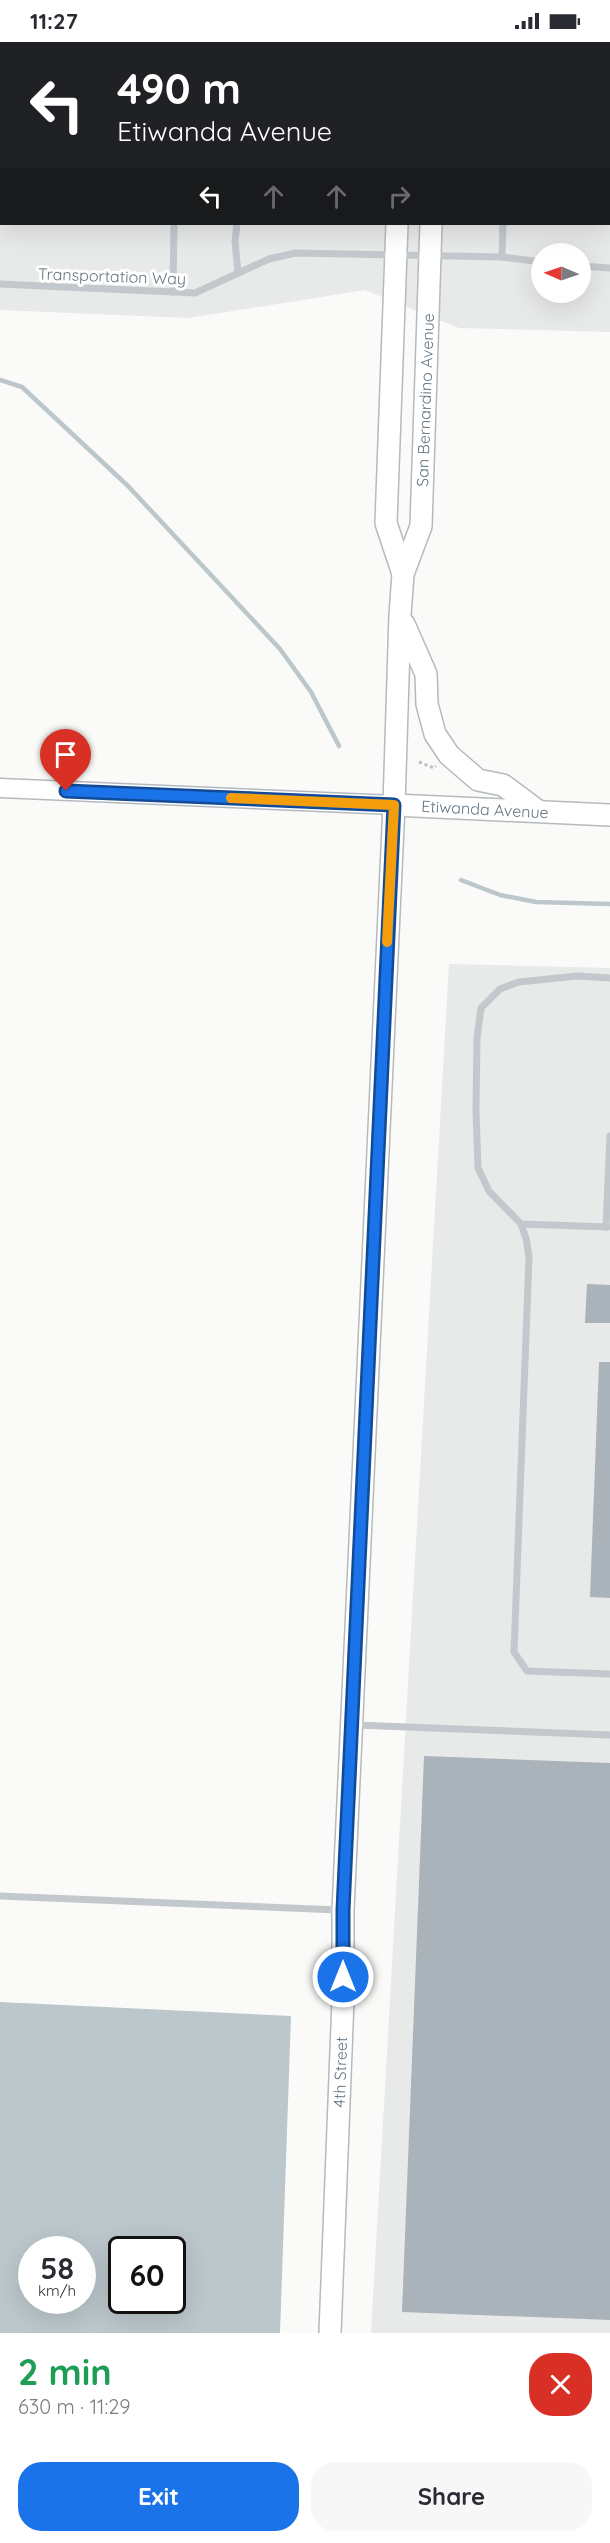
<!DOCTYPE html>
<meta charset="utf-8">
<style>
:root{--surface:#fff;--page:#f7f7f7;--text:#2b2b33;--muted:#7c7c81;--accent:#1a73e8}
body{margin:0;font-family:Quicksand,sans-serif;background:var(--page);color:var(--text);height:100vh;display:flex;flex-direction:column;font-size:22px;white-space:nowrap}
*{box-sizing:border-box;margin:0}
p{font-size:20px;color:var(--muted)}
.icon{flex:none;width:33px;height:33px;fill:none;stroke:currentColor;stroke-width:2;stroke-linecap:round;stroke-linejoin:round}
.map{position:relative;height:2291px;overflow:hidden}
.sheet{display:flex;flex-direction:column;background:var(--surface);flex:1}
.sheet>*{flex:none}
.guide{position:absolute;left:0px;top:0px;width:610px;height:183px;box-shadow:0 6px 24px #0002;background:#202124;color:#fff;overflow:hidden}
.needle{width:39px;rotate:272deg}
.tools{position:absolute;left:531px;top:201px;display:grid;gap:12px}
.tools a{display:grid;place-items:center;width:60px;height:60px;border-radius:50%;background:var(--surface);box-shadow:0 6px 24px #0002;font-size:30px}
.speed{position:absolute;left:18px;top:2194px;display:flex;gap:12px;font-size:30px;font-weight:700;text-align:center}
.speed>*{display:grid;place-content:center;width:78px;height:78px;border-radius:50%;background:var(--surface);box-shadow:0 6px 24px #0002;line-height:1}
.speed small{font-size:15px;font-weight:400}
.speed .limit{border:3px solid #111;border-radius:9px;background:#fff;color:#111}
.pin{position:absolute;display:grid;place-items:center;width:51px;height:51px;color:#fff;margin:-62px -26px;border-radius:50% 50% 50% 0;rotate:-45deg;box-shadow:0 0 6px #0007}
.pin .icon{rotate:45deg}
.me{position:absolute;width:66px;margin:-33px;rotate:0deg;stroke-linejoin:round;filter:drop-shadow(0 0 4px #0008)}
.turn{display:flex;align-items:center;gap:21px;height:126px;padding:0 18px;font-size:27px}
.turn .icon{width:78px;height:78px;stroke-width:2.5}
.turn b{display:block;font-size:42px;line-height:51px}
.lanes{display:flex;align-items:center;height:57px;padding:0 18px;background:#0003;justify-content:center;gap:30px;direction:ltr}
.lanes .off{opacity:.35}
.round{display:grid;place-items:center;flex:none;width:63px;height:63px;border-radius:24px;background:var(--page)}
.headline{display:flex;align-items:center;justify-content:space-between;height:102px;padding:0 18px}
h1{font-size:36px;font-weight:800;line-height:45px;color:#1e9e55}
.primary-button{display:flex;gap:12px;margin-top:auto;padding:12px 18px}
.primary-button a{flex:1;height:69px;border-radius:24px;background:var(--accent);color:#fff;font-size:24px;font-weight:800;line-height:69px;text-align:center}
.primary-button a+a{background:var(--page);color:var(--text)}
.status{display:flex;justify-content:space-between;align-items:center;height:42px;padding:0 30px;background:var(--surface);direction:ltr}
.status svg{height:16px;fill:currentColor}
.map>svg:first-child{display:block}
.built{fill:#e8e9e9;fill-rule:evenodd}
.water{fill:#bbc7cb;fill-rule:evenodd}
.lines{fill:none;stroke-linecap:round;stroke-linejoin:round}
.stream{stroke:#bbc7cb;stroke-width:4.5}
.building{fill:#aab3b9}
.secondary-casing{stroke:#b3babf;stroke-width:21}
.primary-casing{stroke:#b5babe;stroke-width:24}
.path{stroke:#bbbfc2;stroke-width:3;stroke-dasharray:3 3;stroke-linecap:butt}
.service{stroke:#c3c8cc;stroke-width:7}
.secondary{stroke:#fff;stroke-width:18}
.primary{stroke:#fff;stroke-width:21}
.route-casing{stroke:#114b97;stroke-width:15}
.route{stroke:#1a73e8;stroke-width:10}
.slow{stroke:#f59e0b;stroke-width:10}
.labels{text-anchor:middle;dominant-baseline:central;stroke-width:6;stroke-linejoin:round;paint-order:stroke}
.street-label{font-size:16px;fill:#657683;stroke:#fff}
</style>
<div class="status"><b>11:27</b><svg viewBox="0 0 49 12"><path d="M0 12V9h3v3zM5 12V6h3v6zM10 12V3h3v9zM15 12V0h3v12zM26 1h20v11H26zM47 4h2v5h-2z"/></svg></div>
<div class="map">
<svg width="610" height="2291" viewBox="0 0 610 2291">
<rect width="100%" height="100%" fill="#fafaf8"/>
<g class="built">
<path d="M0,0H610V290L459,286L365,248L189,276L0,268ZM2,2H609V182H2ZM542,212H580V250H542Z"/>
<path d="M449,922L610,926V2291H371Z"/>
</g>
<path class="water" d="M0,1960L291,1974L280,2291H0ZM32,2208H82V2259H32ZM122,2208H172V2259H122Z"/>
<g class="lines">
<g class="stream">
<path d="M0,338L22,345L128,444L280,607L311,650L339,704"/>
<path d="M461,838L500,853L536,860L610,862"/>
</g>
</g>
<g class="building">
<path d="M587,1242L610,1243V1281H585Z"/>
<path d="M599,1320H610V1556L590,1555Z"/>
<path d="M424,1714L610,1721V2278L402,2270Z"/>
</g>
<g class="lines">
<defs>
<path id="secondary" d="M0,746L394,763"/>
<g id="primary">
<path d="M404,2V0"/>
<path d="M437,2V0"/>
<path d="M397,182L386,481L403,532"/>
<path d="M404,582L426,632L427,662L435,692L449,713L478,738L503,743L538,769"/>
<path d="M394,763L610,773"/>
<path d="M330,2291L343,1958V1868L394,763L400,573L403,532L421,484L431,182"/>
</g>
</defs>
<use href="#secondary" class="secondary-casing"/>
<use href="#primary" class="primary-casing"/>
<path class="path" d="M419,720L434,726L436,724"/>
<g class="service">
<path d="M318,2V0"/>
<path d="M511,2V0"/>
<path d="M0,117H2"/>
<path d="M237,182L235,199L238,231"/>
<path d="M502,215L503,182"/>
<path d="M580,224L610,226"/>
<path d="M0,242L195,251L269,217L295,211L502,215L542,220"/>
<path d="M173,250L174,182"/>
<path d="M610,936L577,934L519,940L500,947L481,966L477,996L476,1069L478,1126L489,1149L521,1182L526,1196L529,1215L514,1610L527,1629L610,1632"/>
<path d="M521,1182L608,1185"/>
<path d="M606,1185L610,1094"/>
<path d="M355,1683L610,1693"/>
<path d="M0,1854L339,1868"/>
</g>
<use href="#secondary" class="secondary"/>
<use href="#primary" class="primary"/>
</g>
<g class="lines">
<defs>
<path id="route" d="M66,749L394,763L343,1868V1935"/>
</defs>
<use href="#route" class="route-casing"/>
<use href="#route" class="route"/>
<path class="slow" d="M231,756L394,763L387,900"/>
</g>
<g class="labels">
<g class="street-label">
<text transform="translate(112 234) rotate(2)">Transportation Way</text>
<text transform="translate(425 358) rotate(-88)">San Bernardino Avenue</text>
<text transform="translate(485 767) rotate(3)">Etiwanda Avenue</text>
<text transform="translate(340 2030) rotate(-88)">4th Street</text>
</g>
</g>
</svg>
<div class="tools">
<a><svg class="needle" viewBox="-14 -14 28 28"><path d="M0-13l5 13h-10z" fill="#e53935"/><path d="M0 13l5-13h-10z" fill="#7c7c81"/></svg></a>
</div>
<div class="speed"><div>58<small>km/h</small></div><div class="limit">60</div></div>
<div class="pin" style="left:66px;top:749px;background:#d93025"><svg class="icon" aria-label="arrive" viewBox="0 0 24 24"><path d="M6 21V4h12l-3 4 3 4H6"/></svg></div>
<svg class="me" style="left:343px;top:1935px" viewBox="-20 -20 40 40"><circle r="17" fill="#1a73e8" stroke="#fff" stroke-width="3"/><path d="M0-11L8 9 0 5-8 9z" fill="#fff"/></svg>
<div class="guide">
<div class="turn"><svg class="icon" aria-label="left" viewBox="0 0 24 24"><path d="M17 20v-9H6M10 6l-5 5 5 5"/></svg><div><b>490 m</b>Etiwanda Avenue</div></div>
<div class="lanes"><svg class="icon" aria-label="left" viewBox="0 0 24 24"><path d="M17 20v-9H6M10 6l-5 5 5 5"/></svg><svg class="icon off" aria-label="ahead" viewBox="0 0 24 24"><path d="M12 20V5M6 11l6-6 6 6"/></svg><svg class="icon off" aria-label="ahead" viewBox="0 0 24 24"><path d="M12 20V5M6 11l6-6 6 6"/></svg><svg class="icon off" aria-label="right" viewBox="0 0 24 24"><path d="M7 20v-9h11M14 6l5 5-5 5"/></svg></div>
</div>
</div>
<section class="sheet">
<div class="headline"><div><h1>2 min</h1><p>630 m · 11:29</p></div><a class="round" style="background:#d93025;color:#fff"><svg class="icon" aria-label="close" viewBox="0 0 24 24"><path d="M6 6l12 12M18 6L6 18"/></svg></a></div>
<div class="primary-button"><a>Exit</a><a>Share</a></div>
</section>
